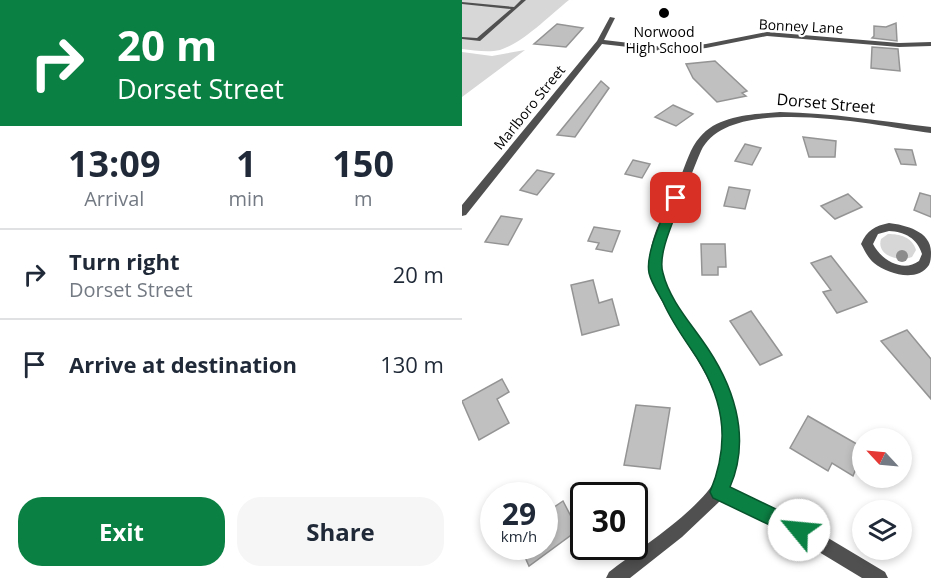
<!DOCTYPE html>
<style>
:root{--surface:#fff;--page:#f6f6f7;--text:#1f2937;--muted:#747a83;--line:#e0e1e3;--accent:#0b8043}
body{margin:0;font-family:"Open Sans",sans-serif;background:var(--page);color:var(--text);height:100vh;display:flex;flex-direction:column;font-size:22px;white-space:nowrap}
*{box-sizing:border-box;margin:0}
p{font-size:20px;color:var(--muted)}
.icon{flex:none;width:33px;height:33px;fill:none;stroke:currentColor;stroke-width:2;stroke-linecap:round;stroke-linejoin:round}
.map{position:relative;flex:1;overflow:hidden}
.panel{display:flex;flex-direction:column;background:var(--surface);width:462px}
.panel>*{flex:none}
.hud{background:#0b8043;color:#fff;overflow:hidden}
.needle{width:39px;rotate:296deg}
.tools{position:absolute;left:390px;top:428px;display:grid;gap:12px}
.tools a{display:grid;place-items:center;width:60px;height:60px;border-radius:50%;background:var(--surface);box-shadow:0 3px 9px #0003;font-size:30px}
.speed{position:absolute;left:18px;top:482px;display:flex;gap:12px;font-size:30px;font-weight:700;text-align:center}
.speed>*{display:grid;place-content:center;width:78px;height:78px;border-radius:50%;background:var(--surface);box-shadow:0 3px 9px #0003;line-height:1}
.speed small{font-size:15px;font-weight:400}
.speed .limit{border:3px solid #111;border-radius:9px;background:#fff;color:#111}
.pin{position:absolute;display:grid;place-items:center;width:51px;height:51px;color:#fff;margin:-26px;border-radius:12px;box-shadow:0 3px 9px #0006}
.me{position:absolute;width:66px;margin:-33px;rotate:298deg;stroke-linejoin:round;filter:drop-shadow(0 0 4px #0008)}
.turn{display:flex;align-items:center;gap:21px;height:126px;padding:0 18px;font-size:27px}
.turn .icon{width:78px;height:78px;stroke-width:2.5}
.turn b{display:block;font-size:42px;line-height:51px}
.eta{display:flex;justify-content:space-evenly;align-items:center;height:102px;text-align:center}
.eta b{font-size:36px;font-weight:700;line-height:42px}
.action{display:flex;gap:12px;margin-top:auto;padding:12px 18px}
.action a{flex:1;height:69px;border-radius:24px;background:var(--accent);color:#fff;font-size:24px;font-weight:700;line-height:69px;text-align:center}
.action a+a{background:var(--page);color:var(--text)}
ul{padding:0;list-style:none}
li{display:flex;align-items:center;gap:18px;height:90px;padding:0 18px;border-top:2px solid var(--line)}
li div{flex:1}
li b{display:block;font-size:22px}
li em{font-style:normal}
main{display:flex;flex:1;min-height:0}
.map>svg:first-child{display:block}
.green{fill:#d7d7d7}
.building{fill:#c0c0c0;stroke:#949494;stroke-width:1.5}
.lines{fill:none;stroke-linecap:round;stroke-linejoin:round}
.service{fill:#505050;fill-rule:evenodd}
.minor{fill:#505050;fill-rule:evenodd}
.tree{fill:#8c8c8c}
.route{fill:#0b8043;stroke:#07532c;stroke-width:1.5}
.poi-dot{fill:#000;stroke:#fff;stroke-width:2}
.labels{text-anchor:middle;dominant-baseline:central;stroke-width:4.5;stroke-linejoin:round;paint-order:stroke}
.far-street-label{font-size:14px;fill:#000;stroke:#fff}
.far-poi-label{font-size:14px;fill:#000;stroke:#fff}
.street-label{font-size:16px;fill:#000;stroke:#fff}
</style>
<main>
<section class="panel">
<div class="hud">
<div class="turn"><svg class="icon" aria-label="right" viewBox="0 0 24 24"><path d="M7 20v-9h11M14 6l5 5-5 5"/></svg><div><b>20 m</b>Dorset Street</div></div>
</div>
<div class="eta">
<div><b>13:09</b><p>Arrival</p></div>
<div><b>1</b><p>min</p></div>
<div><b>150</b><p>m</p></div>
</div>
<ul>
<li><svg class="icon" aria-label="right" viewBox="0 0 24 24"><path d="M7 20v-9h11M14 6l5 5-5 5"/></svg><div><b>Turn right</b><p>Dorset Street</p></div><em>20 m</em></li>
<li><svg class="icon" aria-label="arrive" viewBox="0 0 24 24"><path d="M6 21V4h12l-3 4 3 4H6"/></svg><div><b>Arrive at destination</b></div><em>130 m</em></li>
</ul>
<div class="action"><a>Exit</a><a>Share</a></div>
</section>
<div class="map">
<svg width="469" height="578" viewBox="0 0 469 578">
<rect width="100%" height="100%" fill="#fff"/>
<g class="green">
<path d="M0,0H107C88,15 61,43 38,50C25,53 12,50 0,49Z"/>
<path d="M63,50L0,97V52L30,56Z"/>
<path d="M426,234C438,234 450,237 454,250L450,257C437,262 414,256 419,239Z"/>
</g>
<g class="building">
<path d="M434,23L435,41L410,38L412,36V26L424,27Z"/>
<path d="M95,24L121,28L104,47L72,44Z"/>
<path d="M410,47L436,49L438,71L409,68Z"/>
<path d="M253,61L285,91L280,93L284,96L255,102L231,78L224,64Z"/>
<path d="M139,81L147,88L113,137L95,135Z"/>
<path d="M211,105L231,114L214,126L193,117Z"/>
<path d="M341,137L374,141L373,157H347Z"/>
<path d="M283,144L299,148L290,165L273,161Z"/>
<path d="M433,149L450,150L454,165L439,164Z"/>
<path d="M171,160L188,164L180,178L163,174Z"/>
<path d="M75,170L92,174L75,195L58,190Z"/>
<path d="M267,187L288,190L283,209L262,206Z"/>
<path d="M458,193L469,196V217L452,210Z"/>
<path d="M386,194L400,207L373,219L359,206Z"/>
<path d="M39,216L60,219L46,245L23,242Z"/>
<path d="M132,227L158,231L150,252L134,249L137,243L126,241Z"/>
<path d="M239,244H263L264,267H256V275H240Z"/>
<path d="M369,256L405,302L375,313L361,292L369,290L349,263Z"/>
<path d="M131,280L137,303L150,299L157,325L120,335L109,285Z"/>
<path d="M289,311L320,355L298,365L268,321Z"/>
<path d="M445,330L469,359V399L419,341Z"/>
<path d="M40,379L47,392L35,399L47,423L17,440L0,401Z"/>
<path d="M174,405L208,408L198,469L162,465Z"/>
<path d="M346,416L400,447V454L391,476L370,463L366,471L328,448Z"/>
<path d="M101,501L116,530L67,566L58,546H82V514Z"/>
</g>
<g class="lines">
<path class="service" d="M59,0H64L18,41L0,39V37L15,38L49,9L0,4V2L52,7Z"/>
<g class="minor">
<path d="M148,17L153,18L142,40L210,48L244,44L305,32L437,43L469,42V46L437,47L305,36L244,48L210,52L140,44L4,215L0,216V205L135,41Z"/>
<path d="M318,112C369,113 419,121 469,127V133C416,126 267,92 239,151C235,160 231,171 227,180C215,209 196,238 200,271C202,293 220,314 233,331C263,374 294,435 266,488L326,514L423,572L426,578H400L314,526L258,501L220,537L168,578H144L147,572C174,551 243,507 255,476C260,464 262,449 261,436C259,381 226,351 202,305C197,295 190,284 188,272C184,237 206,208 218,178C224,164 228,148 238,137C256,115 292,114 318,112Z"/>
<path d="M427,223C443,225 469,231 469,252C469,256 469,261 467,265C455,283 426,274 412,263C406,258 403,251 399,244C405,230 413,226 427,223ZM427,231C443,232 455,238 460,254L457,261C441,273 419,260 411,244L416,234Z"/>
</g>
</g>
<circle class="tree" cx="440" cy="256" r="6"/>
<path class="route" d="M214,194L220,198C213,218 195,254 201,273C207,298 226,320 240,340C271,383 290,436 268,487L343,523L346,530L343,536L337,539L251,498L248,492C270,439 261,395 229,349C218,333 209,320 201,302C196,293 189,282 187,273C183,253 201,218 208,198Z"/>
<circle class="poi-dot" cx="202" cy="13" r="6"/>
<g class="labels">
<g class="far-street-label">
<text transform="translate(339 26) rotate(3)">Bonney Lane</text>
<text transform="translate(67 107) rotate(-51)">Marlboro Street</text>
</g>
<g class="far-poi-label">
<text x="202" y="31">Norwood<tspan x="202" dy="16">High School</tspan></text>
</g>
<g class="street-label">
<text transform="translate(364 103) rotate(5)">Dorset Street</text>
</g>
</g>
</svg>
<div class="tools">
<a><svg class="needle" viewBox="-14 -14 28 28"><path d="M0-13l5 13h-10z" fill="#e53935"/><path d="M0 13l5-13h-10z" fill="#747a83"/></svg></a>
<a><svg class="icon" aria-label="layers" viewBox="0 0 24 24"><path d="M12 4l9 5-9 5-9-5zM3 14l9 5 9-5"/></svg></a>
</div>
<div class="speed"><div>29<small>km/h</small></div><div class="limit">30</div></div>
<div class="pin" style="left:214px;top:198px;background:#d93025"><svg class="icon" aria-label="arrive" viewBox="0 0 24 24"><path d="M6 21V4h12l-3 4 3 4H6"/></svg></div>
<svg class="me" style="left:337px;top:530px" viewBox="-20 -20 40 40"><circle r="19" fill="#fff"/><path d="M0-13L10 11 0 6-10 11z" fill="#0b8043"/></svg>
</div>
</main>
